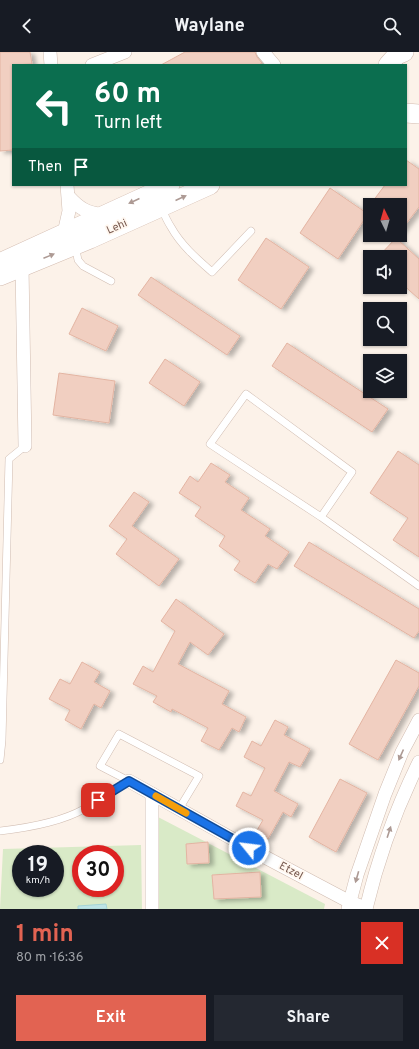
<!DOCTYPE html>
<meta charset="utf-8">
<style>
:root{--surface:#171b24;--page:#242831;--text:#f1f3f6;--muted:#9ea1a6;--accent:#e26352}
body{margin:0;font-family:Overpass,sans-serif;background:var(--page);color:var(--text);height:100vh;display:flex;flex-direction:column;font-size:15px;white-space:nowrap}
*{box-sizing:border-box;margin:0}
p{font-size:13px;color:var(--muted)}
.icon{flex:none;width:22px;height:22px;fill:none;stroke:currentColor;stroke-width:2;stroke-linecap:round;stroke-linejoin:round}
.map{position:relative;height:857px;overflow:hidden}
.drawer{display:flex;flex-direction:column;background:var(--surface);flex:1}
.drawer>*{flex:none}
.top-card{position:absolute;left:12px;top:12px;width:395px;height:122px;border-radius:0px;box-shadow:0 1px 3px #0004;background:#0b6e4f;color:#fff;overflow:hidden}
.needle{width:26px;rotate:355deg}
.buttons{position:absolute;left:363px;top:146px;display:grid;gap:8px}
.buttons a{display:grid;place-items:center;width:44px;height:44px;border-radius:0px;background:var(--surface);box-shadow:0 1px 3px #0004;font-size:20px}
.speed{position:absolute;left:12px;top:793px;display:flex;gap:8px;font-size:20px;font-weight:700;text-align:center}
.speed>*{display:grid;place-content:center;width:52px;height:52px;border-radius:50%;background:var(--surface);box-shadow:0 1px 3px #0004;line-height:1}
.speed small{font-size:10px;font-weight:400}
.speed .limit{border:6px solid #d22;background:#fff;color:#111}
.pin{position:absolute;display:grid;place-items:center;width:34px;height:34px;color:#fff;margin:-17px;border-radius:8px;box-shadow:0 2px 6px #0006}
.me{position:absolute;width:44px;margin:-22px;rotate:299deg;stroke-linejoin:round;filter:drop-shadow(0 0 3px #0008)}
.turn{display:flex;align-items:center;gap:14px;height:84px;padding:0 16px;font-size:18px}
.turn .icon{width:52px;height:52px;stroke-width:2.5}
.turn b{display:block;font-size:28px;line-height:34px}
.then{display:flex;align-items:center;height:38px;padding:0 16px;background:#0003;gap:8px;font-size:15px}
.round{display:grid;place-items:center;flex:none;width:42px;height:42px;border-radius:0px;background:var(--page)}
.summary{display:flex;align-items:center;justify-content:space-between;height:68px;padding:0 16px}
h1{font-size:24px;font-weight:700;line-height:30px;color:var(--accent)}
.cta{display:flex;gap:8px;margin-top:auto;padding:8px 16px}
.cta a{flex:1;height:46px;border-radius:0px;background:var(--accent);color:#fff;font-size:16px;font-weight:700;line-height:46px;text-align:center}
.cta a+a{background:var(--page);color:var(--text)}
header{display:flex;justify-content:space-between;align-items:center;height:52px;padding:0 16px;background:var(--surface);font-size:18px;font-weight:700}
.map>svg:first-child{display:block}
.green{fill:#d9eac7;fill-rule:evenodd}
.water{fill:#bde4e6;stroke:#a4d5d7}
.building{fill:#f1cfc1;stroke:#e3b4a2;filter:url(#shadow)}
.lines{fill:none;stroke-linecap:round;stroke-linejoin:round}
.lane-casing{stroke:#d0bcb1;stroke-width:8}
.street-casing{stroke:#d0bcb1;stroke-width:14}
.secondary-casing{stroke:#d3bbaf;stroke-width:20}
.lane{stroke:#fff;stroke-width:7}
.street{stroke:#fff;stroke-width:13}
.secondary{stroke:#fff;stroke-width:19}
.oneway{fill:#ad9a94}
.route-casing{stroke:#114b97;stroke-width:10}
.route{stroke:#1a73e8;stroke-width:7}
.slow{stroke:#f59e0b;stroke-width:7}
.labels{text-anchor:middle;dominant-baseline:central;stroke-width:3.5;stroke-linejoin:round;paint-order:stroke}
.street-label{font-size:11px;fill:#76574d;stroke:#fff7ef}
</style>
<header><svg class="icon" aria-label="back" viewBox="0 0 24 24"><path d="M15 5l-7 7 7 7"/></svg>Waylane<svg class="icon" aria-label="search" viewBox="0 0 24 24"><circle cx="10" cy="10" r="6"/><path d="M15 15l6 6"/></svg></header>
<div class="map">
<svg width="419" height="857" viewBox="0 0 419 857">
<defs>
<filter id="shadow"><feDropShadow dx="4.5" dy="2.5" stdDeviation="2" flood-color="#0004"/></filter>
</defs>
<rect width="100%" height="100%" fill="#fcf2e9"/>
<g class="green">
<path d="M158,765L325,852L324,857H159Z"/>
<path d="M141,793L142,857H0L3,797ZM21,802H55V836H21ZM81,802H115V836H81Z"/>
</g>
<path class="water" d="M106,852L107,857H78V854Z"/>
<g class="building">
<path d="M0,0H30L32,12L13,13V98L0,99Z"/>
<path d="M185,0H255L257,5L262,11L259,13H161Z"/>
<path d="M406,108L419,117V155L400,180V153H370L385,133H406Z"/>
<path d="M330,136L368,162L338,207L300,181Z"/>
<path d="M266,186L309,215L281,257L238,228Z"/>
<path d="M396,186L419,207V247L400,230V205H378Z"/>
<path d="M151,225L240,284L227,303L138,243Z"/>
<path d="M82,256L118,274L106,299L69,282Z"/>
<path d="M287,291L388,357L372,380L272,314Z"/>
<path d="M165,307L200,330L184,354L149,331Z"/>
<path d="M59,321L115,329L109,371L53,363Z"/>
<path d="M398,399L419,413V505L393,488L408,466L370,441Z"/>
<path d="M211,411L230,423L225,430L249,446L241,458L270,477L265,484L289,500L277,517L268,512L255,531L234,518L240,509L219,494L225,484L195,464L201,455L179,441L190,424L198,430Z"/>
<path d="M134,440L149,450L132,474L179,507L159,534L116,502L127,487L109,474Z"/>
<path d="M309,490L419,557V579L414,586L294,514Z"/>
<path d="M176,547L224,582L208,603L190,590L178,612L229,639L222,652L246,665L239,680L232,676L219,698L201,689L208,676L172,657L171,660L153,650L157,644L133,632L143,614L153,620L175,579L161,569Z"/>
<path d="M396,608L419,621V634L378,708L349,692Z"/>
<path d="M82,610L100,620L94,630L110,639L101,656L94,652L81,677L65,668L70,658L49,647L60,627L70,632Z"/>
<path d="M275,668L288,675L284,683L310,697L300,715L289,710L274,739L298,752L291,765L283,760L268,787L256,780L263,768L236,754L243,740L251,744L265,716L244,705L252,689L261,694Z"/>
<path d="M340,727L367,741L336,800L309,785Z"/>
<path d="M208,790L209,811L187,812L186,792Z"/>
<path d="M260,820L261,845L214,847L212,823Z"/>
</g>
<g class="lines">
<defs>
<g id="lane">
<path d="M161,155C164,162 167,169 171,175C181,193 196,206 212,220L251,179"/>
<path d="M75,193L78,208L83,214L111,229"/>
<path d="M321,465L352,420L246,342L210,392L321,465L419,534"/>
<path d="M0,708L2,688L9,407L25,394"/>
<path d="M0,779C26,776 61,770 84,757C99,749 114,738 129,729L100,714L119,682L199,724L179,757"/>
</g>
<g id="street">
<path d="M50,0L51,13"/>
<path d="M263,0L274,13"/>
<path d="M92,13L125,0"/>
<path d="M67,133L69,159L64,181L68,185"/>
<path d="M69,145C80,157 86,160 103,163"/>
<path d="M17,210L22,214L25,394"/>
<path d="M129,729L263,804L350,850L366,856"/>
<path d="M152,742V857"/>
<path d="M348,857L357,823L385,742L402,700L419,668"/>
<path d="M366,857C378,806 396,757 419,710"/>
</g>
<g id="secondary">
<path d="M388,13L397,3L404,0"/>
<path d="M406,61L419,62"/>
<path d="M4,209L170,133"/>
<path d="M0,224L90,187L210,133"/>
</g>
</defs>
<use href="#lane" class="lane-casing"/>
<use href="#street" class="street-casing"/>
<use href="#secondary" class="secondary-casing"/>
<use href="#lane" class="lane"/>
<use href="#street" class="street"/>
<use href="#secondary" class="secondary"/>
</g>
<defs><path id="oneway-solid" d="M-6-.8H1V-3.2L6.5 0L1 3.2V.8H-6Z"/></defs>
<g class="oneway">
<use href="#oneway-solid" transform="translate(181 146) rotate(-24)"/>
<use href="#oneway-solid" transform="translate(134 149) rotate(156)"/>
<use href="#oneway-solid" transform="translate(49 204) rotate(-22)"/>
<use href="#oneway-solid" transform="translate(401 703) rotate(114)"/>
<use href="#oneway-solid" transform="translate(389 780) rotate(-72)"/>
<use href="#oneway-solid" transform="translate(357 825) rotate(106)"/>
</g>
<g class="lines">
<defs>
<path id="route" d="M98,748L129,729L249,796"/>
</defs>
<use href="#route" class="route-casing"/>
<use href="#route" class="route"/>
<path class="slow" d="M156,744L186,761"/>
</g>
<g class="labels">
<g class="street-label">
<text transform="translate(117 175) rotate(-24)">Lehi</text>
<text transform="translate(291 819) rotate(28)">Etzel</text>
</g>
</g>
</svg>
<div class="buttons">
<a><svg class="needle" viewBox="-14 -14 28 28"><path d="M0-13l5 13h-10z" fill="#e53935"/><path d="M0 13l5-13h-10z" fill="#9ea1a6"/></svg></a>
<a><svg class="icon" aria-label="sound" viewBox="0 0 24 24"><path d="M4 9h4l5-4v14l-5-4H4zM17 9q2 3 0 6"/></svg></a>
<a><svg class="icon" aria-label="search" viewBox="0 0 24 24"><circle cx="10" cy="10" r="6"/><path d="M15 15l6 6"/></svg></a>
<a><svg class="icon" aria-label="layers" viewBox="0 0 24 24"><path d="M12 4l9 5-9 5-9-5zM3 14l9 5 9-5"/></svg></a>
</div>
<div class="speed"><div>19<small>km/h</small></div><div class="limit">30</div></div>
<div class="pin" style="left:98px;top:748px;background:#d93025"><svg class="icon" aria-label="arrive" viewBox="0 0 24 24"><path d="M6 21V4h12l-3 4 3 4H6"/></svg></div>
<svg class="me" style="left:249px;top:796px" viewBox="-20 -20 40 40"><circle r="17" fill="#1a73e8" stroke="#fff" stroke-width="3"/><path d="M0-11L8 9 0 5-8 9z" fill="#fff"/></svg>
<div class="top-card">
<div class="turn"><svg class="icon" aria-label="left" viewBox="0 0 24 24"><path d="M17 20v-9H6M10 6l-5 5 5 5"/></svg><div><b>60 m</b>Turn left</div></div>
<div class="then">Then<svg class="icon" aria-label="arrive" viewBox="0 0 24 24"><path d="M6 21V4h12l-3 4 3 4H6"/></svg></div>
</div>
</div>
<section class="drawer">
<div class="summary"><div><h1>1 min</h1><p>80 m · 16:36</p></div><a class="round" style="background:#d93025;color:#fff"><svg class="icon" aria-label="close" viewBox="0 0 24 24"><path d="M6 6l12 12M18 6L6 18"/></svg></a></div>
<div class="cta"><a>Exit</a><a>Share</a></div>
</section>
